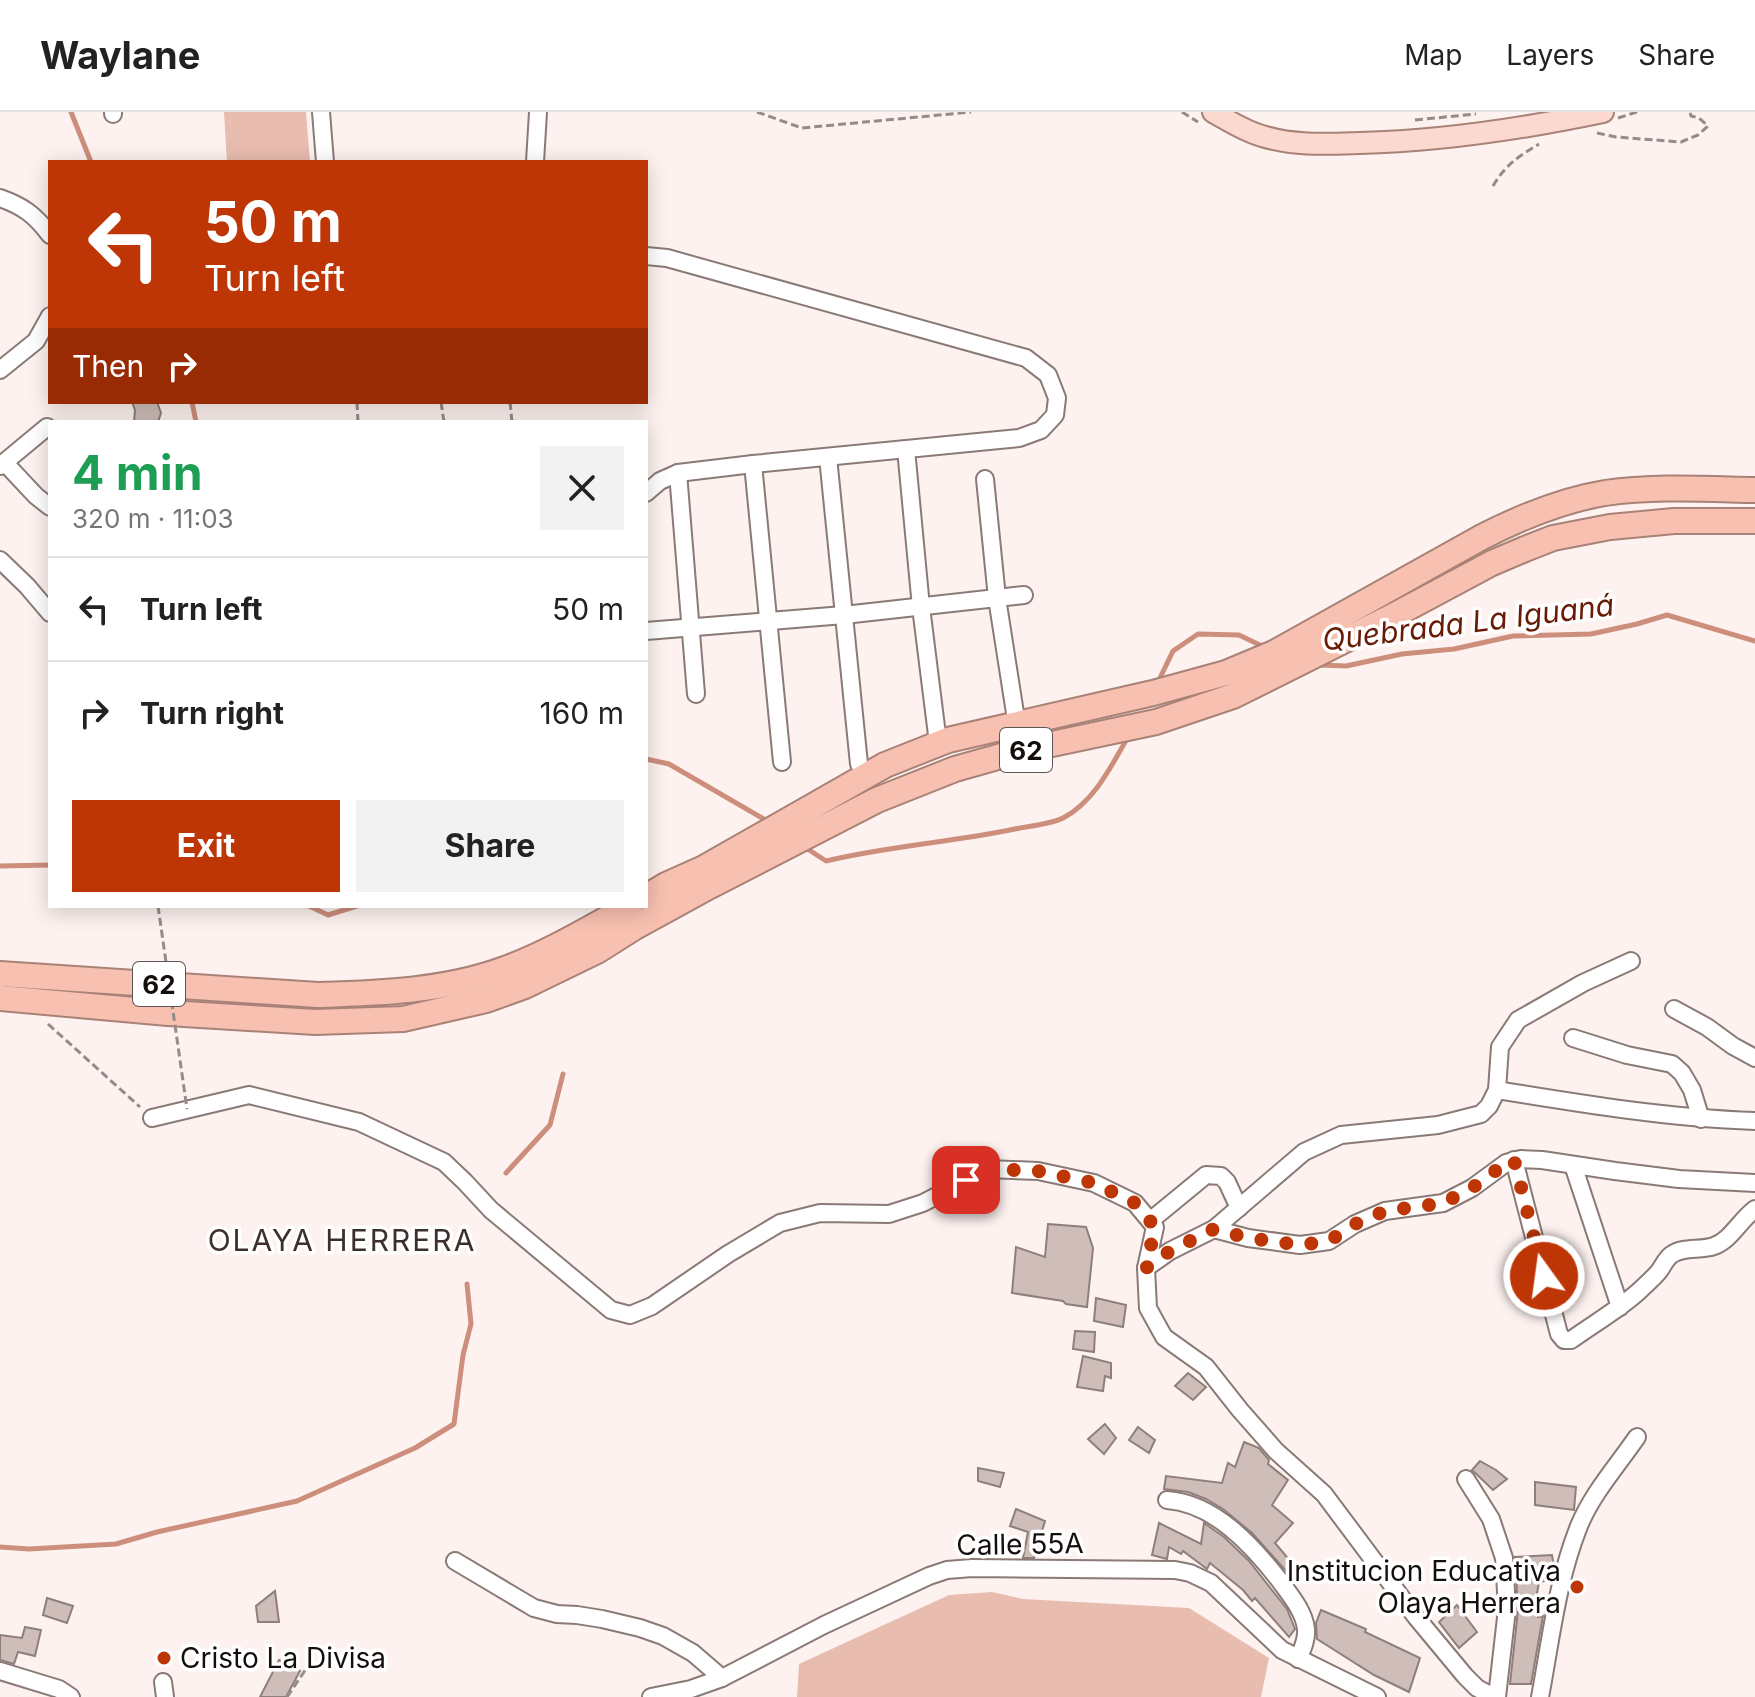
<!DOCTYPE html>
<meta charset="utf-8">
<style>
:root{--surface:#fff;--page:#f2f2f2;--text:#222;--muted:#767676;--line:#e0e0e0;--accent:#bf3606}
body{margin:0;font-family:Inter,sans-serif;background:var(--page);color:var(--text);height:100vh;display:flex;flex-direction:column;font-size:30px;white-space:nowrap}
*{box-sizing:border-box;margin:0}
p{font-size:26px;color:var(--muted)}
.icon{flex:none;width:44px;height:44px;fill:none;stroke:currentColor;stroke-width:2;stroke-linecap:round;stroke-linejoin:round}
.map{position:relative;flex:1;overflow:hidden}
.side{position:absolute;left:48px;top:308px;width:600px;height:488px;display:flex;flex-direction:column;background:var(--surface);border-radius:0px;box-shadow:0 4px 20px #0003}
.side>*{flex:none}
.top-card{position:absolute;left:48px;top:48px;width:600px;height:244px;border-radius:0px;box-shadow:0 4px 20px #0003;background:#bf3606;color:#fff;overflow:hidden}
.pin{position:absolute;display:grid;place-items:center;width:68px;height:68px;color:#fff;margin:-34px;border-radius:16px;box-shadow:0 4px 12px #0006}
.me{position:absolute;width:88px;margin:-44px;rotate:346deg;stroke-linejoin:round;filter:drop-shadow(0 0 6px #0008)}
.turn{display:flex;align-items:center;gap:28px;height:168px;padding:0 24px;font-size:36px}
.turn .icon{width:104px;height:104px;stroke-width:2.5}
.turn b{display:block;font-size:56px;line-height:68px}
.then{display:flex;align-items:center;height:76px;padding:0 24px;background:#0003;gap:16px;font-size:30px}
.round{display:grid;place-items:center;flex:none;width:84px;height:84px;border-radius:0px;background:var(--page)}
.summary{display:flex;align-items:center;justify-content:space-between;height:136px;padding:0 24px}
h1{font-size:48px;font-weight:700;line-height:60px;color:#1e9e55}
.action{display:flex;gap:16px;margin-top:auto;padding:16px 24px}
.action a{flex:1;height:92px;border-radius:0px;background:var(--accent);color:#fff;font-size:32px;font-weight:700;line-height:92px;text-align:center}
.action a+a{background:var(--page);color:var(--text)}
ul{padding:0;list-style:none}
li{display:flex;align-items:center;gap:24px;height:104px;padding:0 24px;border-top:2px solid var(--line)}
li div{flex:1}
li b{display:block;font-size:30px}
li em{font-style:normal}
header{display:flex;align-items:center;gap:48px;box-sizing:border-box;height:112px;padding:0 40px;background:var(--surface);border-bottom:2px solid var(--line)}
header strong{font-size:38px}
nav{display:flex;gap:44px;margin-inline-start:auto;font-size:28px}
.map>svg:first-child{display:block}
.green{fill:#e8bcaf}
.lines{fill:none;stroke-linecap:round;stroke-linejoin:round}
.stream{stroke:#cd8e7c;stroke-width:5}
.building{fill:#cebdb8;stroke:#8f7f7b;stroke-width:2}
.minor-casing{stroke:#8a7a76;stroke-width:20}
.major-casing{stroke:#a88277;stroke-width:24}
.highway-casing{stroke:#a88277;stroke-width:28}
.path{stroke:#948c89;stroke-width:3;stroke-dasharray:8 4;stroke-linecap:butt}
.minor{stroke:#fff;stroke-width:16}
.major{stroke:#fbd9d0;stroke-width:20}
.highway{stroke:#f8c0b0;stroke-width:24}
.path-bridge{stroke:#948c89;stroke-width:3;stroke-dasharray:8 4;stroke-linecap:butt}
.route{stroke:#bf3606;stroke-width:14;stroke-dasharray:0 25.2}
.poi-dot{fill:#bf3606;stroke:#fff;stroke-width:3}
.labels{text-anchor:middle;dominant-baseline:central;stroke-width:7;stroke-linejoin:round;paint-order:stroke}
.shield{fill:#fff;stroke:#5a5756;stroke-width:2}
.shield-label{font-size:26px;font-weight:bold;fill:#140f0d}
.street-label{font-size:28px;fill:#140f0d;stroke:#fff}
.poi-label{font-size:28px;fill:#140f0d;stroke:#fff;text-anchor:end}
.water-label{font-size:30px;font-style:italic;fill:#671b04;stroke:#fff}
.neighbourhood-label{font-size:30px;letter-spacing:2px;fill:#3d302c;stroke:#fff}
</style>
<header>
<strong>Waylane</strong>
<nav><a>Map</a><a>Layers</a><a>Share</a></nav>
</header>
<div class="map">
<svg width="1755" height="1585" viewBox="0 0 1755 1585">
<rect width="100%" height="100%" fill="#fdf2ef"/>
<g class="green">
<path d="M224,0H306L310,50H227Z"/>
<path d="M992,1480L1023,1487L1189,1496L1269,1546L1261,1585H797L799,1552L949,1483Z"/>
</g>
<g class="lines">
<g class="stream">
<path d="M71,0L91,50"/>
<path d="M192,290L196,310"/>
<path d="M1319,553L1346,554L1402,542L1454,537L1513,524L1591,522L1637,512L1667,503L1755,529"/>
<path d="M1158,570L1173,539L1198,522L1239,523L1264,535"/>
<path d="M646,647L669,652L769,710"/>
<path d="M803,734L826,749C888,734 953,730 1015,717C1029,714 1052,712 1063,706C1095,689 1111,654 1128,625"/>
<path d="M0,754L50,753"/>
<path d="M309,794L328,803L357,794"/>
<path d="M506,1061L550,1013L563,962"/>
<path d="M0,1435L29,1437L116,1432L157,1420L297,1389L415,1336L454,1312L463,1243L471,1212L467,1172"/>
</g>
</g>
<g class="building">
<path d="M132,290H157L161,301L158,310H134L135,298Z"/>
<path d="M1048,1112L1086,1115L1093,1136L1087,1195L1066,1192L1063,1189L1012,1181L1016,1135L1045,1145Z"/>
<path d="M1096,1186L1126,1193L1123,1215L1094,1209Z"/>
<path d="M1075,1219L1095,1220L1094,1240L1073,1237Z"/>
<path d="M1083,1244L1111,1251V1266L1105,1264L1103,1279L1077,1275Z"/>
<path d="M1188,1261L1206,1275L1193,1288L1175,1274Z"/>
<path d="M1105,1312L1116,1326L1104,1342L1088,1327Z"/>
<path d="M1138,1315L1155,1328L1149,1341L1129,1328Z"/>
<path d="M1244,1330L1259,1336L1269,1348L1268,1352L1288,1368L1272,1393L1293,1411L1275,1431L1292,1451L1286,1459L1252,1421L1223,1397L1206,1387L1188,1380L1164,1377L1166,1364L1222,1371L1228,1351L1235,1355Z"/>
<path d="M1480,1349L1496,1358L1507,1367L1493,1378L1472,1358Z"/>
<path d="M978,1356L1004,1361L1000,1375L978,1369Z"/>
<path d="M1535,1370L1576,1375L1574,1398L1535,1393Z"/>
<path d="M1016,1397L1045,1409L1034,1446H1023L1028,1420L1010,1414Z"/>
<path d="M1159,1411L1201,1432L1204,1411L1224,1425L1249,1449L1287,1497L1295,1517L1289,1525L1255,1486L1252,1489L1243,1478L1210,1451L1207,1457L1183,1439L1181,1442L1169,1435L1167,1447L1152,1443Z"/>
<path d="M1552,1443L1554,1455L1551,1468L1539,1470L1536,1487L1538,1505L1543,1504L1531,1572H1510L1518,1498L1515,1445Z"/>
<path d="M275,1479L279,1510H258L256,1494Z"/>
<path d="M47,1486L73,1494L67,1511L43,1503Z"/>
<path d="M1457,1493L1477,1520L1459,1536L1439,1510Z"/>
<path d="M1321,1498L1366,1517L1365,1520L1420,1546L1409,1580L1374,1563L1317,1527L1316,1511Z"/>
<path d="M25,1515L41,1518L35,1544L18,1540L14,1552L0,1548V1523L22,1526Z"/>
<path d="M279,1548L300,1559L286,1585H260Z"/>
</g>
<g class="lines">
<defs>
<g id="minor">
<path d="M113,0V2"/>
<path d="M321,0L325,50"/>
<path d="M535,50L538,0"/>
<path d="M0,86C23,94 35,103 50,123"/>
<path d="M646,144L667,146L1026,246L1048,263L1057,286L1055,303L1041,318L1019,326L753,352L678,361L660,369L646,381"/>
<path d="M0,258L36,229L50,204"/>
<path d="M906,337L921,495L937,623"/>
<path d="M828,345L859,652"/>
<path d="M5,351L36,384L50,395"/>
<path d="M753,352L782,650"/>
<path d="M0,354L47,315"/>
<path d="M678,361L696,582"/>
<path d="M985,367L997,486L1015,601"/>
<path d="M0,448L27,474L50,501"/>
<path d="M646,519L844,503L1024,483"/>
<path d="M1674,897L1707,915L1733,934L1755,946"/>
<path d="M1573,926L1627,943L1672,952L1682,961L1692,978L1701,1007"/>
<path d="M1497,978C1583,992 1668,1006 1755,1009"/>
<path d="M152,1006L249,983L359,1010L444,1050L465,1070L491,1098L611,1198L630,1203L652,1194L728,1142L780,1111L820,1101L889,1102L923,1091L988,1057L1038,1059L1094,1071L1135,1091L1155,1115L1146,1156L1148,1196L1164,1225L1206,1255L1240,1298L1276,1339L1324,1382L1416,1505L1465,1564L1477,1576L1494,1585"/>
<path d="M1514,1048L1559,1222L1564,1228H1571C1593,1212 1618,1198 1638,1180C1645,1173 1654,1166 1660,1158C1664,1152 1666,1147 1671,1143C1683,1134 1700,1139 1714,1134C1731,1128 1740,1108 1755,1097"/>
<path d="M1573,1053L1620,1195"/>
<path d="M1150,1109L1206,1063L1221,1064L1227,1070L1239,1096"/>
<path d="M1214,1117L1248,1126L1300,1133L1329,1129L1355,1112L1385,1099L1443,1091L1472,1076L1506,1051L1521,1047L1542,1048L1615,1059L1679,1067L1755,1071"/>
<path d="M1146,1156L1170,1139L1214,1117L1304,1040L1341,1023L1438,1013L1481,1002L1489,994L1497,978L1500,935L1518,908L1583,871L1631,849"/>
<path d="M1466,1367L1491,1407L1504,1446L1507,1497L1497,1585"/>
<path d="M1167,1388C1214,1391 1253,1434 1280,1469C1290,1483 1304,1499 1306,1517C1307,1528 1302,1538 1298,1547"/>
<path d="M455,1449L534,1496L557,1502L577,1503L602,1507L640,1516L663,1524L693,1541L722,1566"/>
<path d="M0,1559L59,1577L71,1585"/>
<path d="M163,1570L165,1585"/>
<path d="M651,1585L691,1577L722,1566L824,1513L929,1464L947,1458L972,1456L1175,1458L1190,1461L1211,1471L1282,1538L1377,1585"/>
<path d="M1540,1585C1551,1527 1557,1469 1579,1414C1592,1382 1617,1354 1637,1325"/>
</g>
<path id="major" d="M1213,0C1229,9 1244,19 1262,24C1294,34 1327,32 1360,31C1443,29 1522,17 1603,0"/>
<g id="highway">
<path d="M646,785L666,773L704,756L885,653L948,628L1153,581L1226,561L1274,541L1482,425C1521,405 1562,388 1605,381C1655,374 1705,377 1755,378"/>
<path d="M0,862L318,883C379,881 444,879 502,858C547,842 588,817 630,794"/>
<path d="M0,886L168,901L315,910L403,907L486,888L525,874L597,839L635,815L708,775L877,688L955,657L1019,639L1156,610L1233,584L1391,505L1492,451L1525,437L1553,426L1610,415L1674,409H1755"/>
</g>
</defs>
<use href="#minor" class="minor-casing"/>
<use href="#major" class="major-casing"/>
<use href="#highway" class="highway-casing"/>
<g class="path">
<path d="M757,0L802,16L971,0"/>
<path d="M1182,0L1198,10"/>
<path d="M1618,6L1637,0"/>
<path d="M1415,8L1476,2"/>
<path d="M1597,21L1616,25L1681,30L1698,23L1708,14L1699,6L1691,4L1690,0"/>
<path d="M1493,74C1506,52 1518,45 1539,32"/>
<path d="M357,290L358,310"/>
<path d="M441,290L444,310"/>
<path d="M510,290L512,310"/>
<path d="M48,912L140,995"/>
<path d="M287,1585L306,1557"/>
</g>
<use href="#minor" class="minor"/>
<use href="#major" class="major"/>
<use href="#highway" class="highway"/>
<path class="path-bridge" d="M158,794L187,997"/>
</g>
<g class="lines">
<path class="route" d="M966,1068L988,1057L1038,1059L1094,1071L1135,1091L1155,1115L1146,1156L1170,1139L1214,1117L1248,1126L1300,1133L1329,1129L1355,1112L1385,1099L1443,1091L1472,1076L1506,1051L1514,1048L1544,1164"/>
</g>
<g class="poi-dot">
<circle cx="1577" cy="1475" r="8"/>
<circle cx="164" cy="1546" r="8"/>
</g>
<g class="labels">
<g class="shield">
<rect x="1000" y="616" width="52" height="44" rx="6"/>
<rect x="133" y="850" width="52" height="44" rx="6"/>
</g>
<g class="shield-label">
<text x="1026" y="638">62</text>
<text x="159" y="872">62</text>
</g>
<g class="street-label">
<text transform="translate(1020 1432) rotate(-1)">Calle 55A</text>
</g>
<g class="poi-label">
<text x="1561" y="1459">Institucion Educativa<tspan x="1561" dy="32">Olaya Herrera</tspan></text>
<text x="180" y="1546" text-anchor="start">Cristo La Divisa</text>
</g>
<g class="water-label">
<text transform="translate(1468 510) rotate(-7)">Quebrada La Iguaná</text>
</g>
<g class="neighbourhood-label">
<text x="342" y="1128">OLAYA HERRERA</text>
</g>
</g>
</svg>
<div class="pin" style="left:966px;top:1068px;background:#d93025"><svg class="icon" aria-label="arrive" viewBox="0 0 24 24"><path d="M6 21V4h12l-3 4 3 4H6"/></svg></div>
<svg class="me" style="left:1544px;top:1164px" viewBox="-20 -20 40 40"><circle r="17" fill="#bf3606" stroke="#fff" stroke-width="3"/><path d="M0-11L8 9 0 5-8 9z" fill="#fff"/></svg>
<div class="top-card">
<div class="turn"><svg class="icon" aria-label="left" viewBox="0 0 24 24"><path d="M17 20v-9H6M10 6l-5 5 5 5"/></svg><div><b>50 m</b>Turn left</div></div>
<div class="then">Then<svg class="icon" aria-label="right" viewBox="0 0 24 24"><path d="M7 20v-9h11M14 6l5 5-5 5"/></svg></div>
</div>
<section class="side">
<div class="summary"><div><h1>4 min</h1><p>320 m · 11:03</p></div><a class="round"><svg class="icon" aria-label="close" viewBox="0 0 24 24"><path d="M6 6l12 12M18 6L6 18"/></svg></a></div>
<ul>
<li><svg class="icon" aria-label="left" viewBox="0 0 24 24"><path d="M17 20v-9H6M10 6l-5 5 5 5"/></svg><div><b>Turn left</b></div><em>50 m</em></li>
<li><svg class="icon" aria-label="right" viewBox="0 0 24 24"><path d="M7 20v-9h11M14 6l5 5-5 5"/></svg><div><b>Turn right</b></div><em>160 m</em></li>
</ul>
<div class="action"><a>Exit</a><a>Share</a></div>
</section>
</div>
